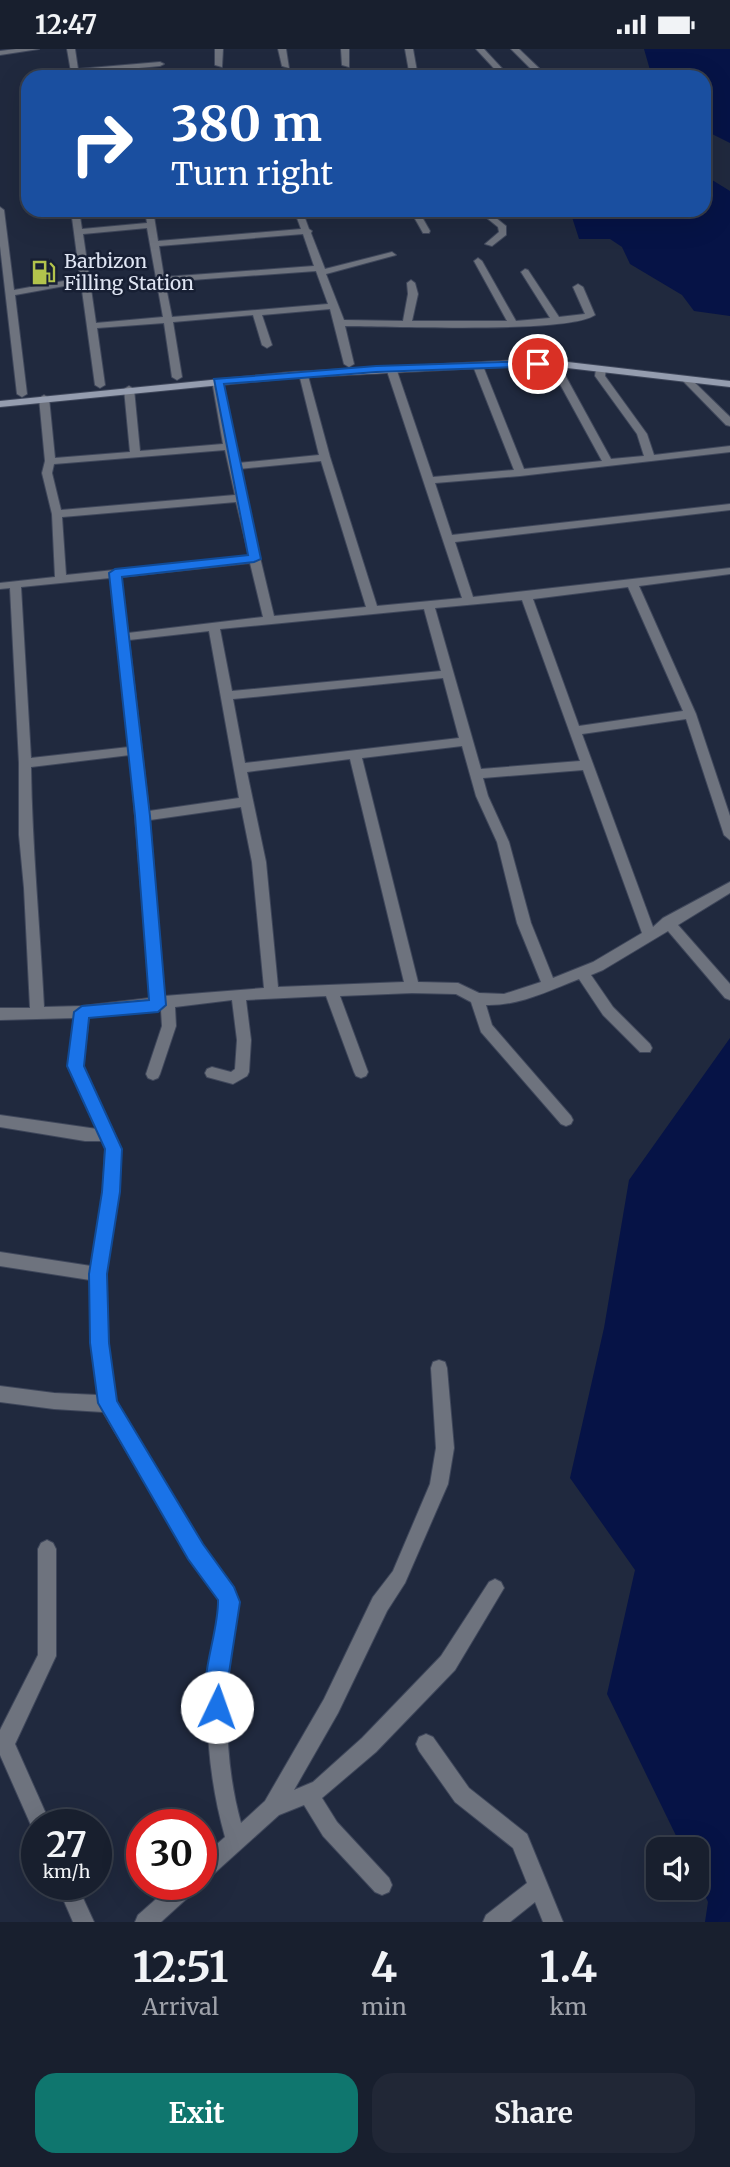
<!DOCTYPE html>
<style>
:root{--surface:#181f2e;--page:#212736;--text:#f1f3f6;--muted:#9fa2aa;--line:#363d4a;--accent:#0f766e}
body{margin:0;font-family:Merriweather,serif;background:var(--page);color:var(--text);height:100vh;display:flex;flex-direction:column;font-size:26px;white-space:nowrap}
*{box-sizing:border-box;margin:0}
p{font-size:23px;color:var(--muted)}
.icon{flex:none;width:38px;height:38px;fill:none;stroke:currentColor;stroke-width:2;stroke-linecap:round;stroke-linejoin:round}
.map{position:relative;height:1873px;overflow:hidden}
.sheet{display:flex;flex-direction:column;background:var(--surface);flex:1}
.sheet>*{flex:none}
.banner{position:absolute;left:21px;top:21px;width:690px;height:147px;border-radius:21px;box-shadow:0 7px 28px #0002,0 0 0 2px var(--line);background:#1a4fa0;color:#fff;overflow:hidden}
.buttons{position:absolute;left:646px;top:1788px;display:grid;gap:14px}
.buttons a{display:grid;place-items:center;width:63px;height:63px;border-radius:14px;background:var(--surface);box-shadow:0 7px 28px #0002,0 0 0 2px var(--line);font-size:35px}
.speed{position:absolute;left:21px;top:1760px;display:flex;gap:14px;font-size:35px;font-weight:700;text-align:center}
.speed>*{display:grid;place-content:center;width:91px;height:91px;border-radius:50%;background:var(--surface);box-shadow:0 7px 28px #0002,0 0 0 2px var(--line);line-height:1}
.speed small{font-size:18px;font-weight:400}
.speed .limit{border:10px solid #d22;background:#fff;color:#111}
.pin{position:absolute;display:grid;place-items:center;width:60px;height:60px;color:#fff;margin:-30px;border:4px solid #fff;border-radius:50%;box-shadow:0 2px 7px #0007}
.me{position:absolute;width:77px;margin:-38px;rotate:3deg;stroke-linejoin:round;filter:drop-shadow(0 0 5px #0008)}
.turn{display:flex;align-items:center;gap:24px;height:147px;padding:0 35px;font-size:32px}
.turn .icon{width:91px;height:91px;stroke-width:2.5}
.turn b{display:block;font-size:49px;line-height:60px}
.eta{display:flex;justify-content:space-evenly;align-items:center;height:119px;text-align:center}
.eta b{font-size:42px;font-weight:700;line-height:49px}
.cta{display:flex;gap:14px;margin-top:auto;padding:14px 35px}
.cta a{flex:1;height:80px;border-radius:21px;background:var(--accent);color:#fff;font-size:28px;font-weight:700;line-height:80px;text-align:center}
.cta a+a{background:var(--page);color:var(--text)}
.status{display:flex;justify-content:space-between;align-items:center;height:49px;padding:0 35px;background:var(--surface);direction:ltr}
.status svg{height:19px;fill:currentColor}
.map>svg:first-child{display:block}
.water{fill:#061346}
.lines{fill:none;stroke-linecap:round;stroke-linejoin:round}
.minor-casing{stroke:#3f475b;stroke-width:2}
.secondary-casing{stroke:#3f475b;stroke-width:2}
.minor{fill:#6e737e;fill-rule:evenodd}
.secondary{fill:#959daf;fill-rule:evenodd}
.route{fill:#1a73e8;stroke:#114b97;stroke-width:2}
.labels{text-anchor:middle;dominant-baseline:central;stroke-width:5;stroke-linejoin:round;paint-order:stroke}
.far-poi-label{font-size:19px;fill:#dfe5f3;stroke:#171f33;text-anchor:start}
</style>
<div class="status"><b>12:47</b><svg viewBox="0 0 49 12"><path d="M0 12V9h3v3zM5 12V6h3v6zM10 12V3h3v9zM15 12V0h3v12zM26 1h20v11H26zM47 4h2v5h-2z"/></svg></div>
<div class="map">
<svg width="730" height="1873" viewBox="0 0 730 1873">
<rect width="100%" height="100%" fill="#20293e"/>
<g class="water">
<path d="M644,0H730V94L704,81V28H652Z"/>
<path d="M704,126L730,142V267L694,262L682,246L630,215L622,198L610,190H579L572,168L576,161H704Z"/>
<path d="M730,989V1873H705L708,1853L697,1829L696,1801H683L607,1645L635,1521L570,1429L604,1279L629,1131Z"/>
</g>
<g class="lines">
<defs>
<g id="minor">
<path d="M16,0H39L0,6V2Z"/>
<path d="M67,0H75L78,20L160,13L164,15L160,17L75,25L71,23Z"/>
<path d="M215,0H223L222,18L215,16Z"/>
<path d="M278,0H286L289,19L282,17Z"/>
<path d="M341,0H349V18L342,16Z"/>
<path d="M405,0H413L418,28H410Z"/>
<path d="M476,0H484L510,28H502Z"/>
<path d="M511,0H519L542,22V26L524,28L534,23Z"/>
<path d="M0,158L4,161L14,241L80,229L71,161H79L82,180L147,174L145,161H153L158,192L301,180L294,161H302L309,180L312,182L311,184L325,220L392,203L396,206L326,225L344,271L403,272L408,245L407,234L411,231L415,234L418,245L412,272H507L474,212L478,209L482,212L516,272L550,269L521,223L525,220L528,221L559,268L585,265L573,238L578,235L583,238L595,266C568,285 388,277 345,277L354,315L349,318L344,315L330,260L262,266L272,296L267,299L262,296L253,266L173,273L182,328L177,331L172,328L164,274L97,279L105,336L100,339L95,336L81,234L15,246L27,345L22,348L17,345L0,197ZM147,179L163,268L96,274L83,185ZM303,185L314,217L164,228L159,197ZM316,222L328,255L172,268L165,233Z"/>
<path d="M410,161H418L430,182L429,184H423Z"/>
<path d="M477,161H486L506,177V186L492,197L485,195L499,183L498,178Z"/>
<path d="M554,312L559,315L611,410L644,407L637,385L595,327L596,320L601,317L606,320L605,327L647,385L654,406L730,397V403L520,427L435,434L452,486L730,455V461L455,493L473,548L730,519V525L639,537L696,665L730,767V791L724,786L686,670L582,685L653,878L663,869L730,833V844L678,876L730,935V951L725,949L668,882L603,921L591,926L613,958L650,995L652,999L650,1003H640L603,966L579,930C548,942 519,957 486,956L492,976L571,1067L573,1071L571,1075L566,1077L561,1075L481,983L471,953L456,945L412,944L340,947L368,1023L366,1027L361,1029L356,1027L354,1023L326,947L246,951L251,991L249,1023L247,1027L233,1035L207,1028L205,1024L207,1020L212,1018L231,1023L235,1020L237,991L232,951L175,958L176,977L160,1025L158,1029L153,1031L148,1029L146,1025L162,977L161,961L89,968L83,1017L121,1099L119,1143L106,1225L107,1294L116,1353L201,1496L236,1545L238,1553C225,1626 221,1702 241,1774L265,1752L324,1650L373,1548L393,1522L430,1435L436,1399L431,1319L433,1313L439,1311L445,1313L447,1319L454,1399L448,1435L405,1534L387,1562L338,1664L294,1741L313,1733L362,1689L441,1607L489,1533L495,1530L501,1533L504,1539L455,1621L376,1703L322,1749L337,1773L389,1829L392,1836L389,1843L382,1846L375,1843L323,1787L304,1756L279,1766L208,1830L201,1833V1809L225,1788C209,1731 204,1672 210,1613C212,1594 221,1567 219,1549L189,1508L103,1363L54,1360L0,1353V1337L54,1344L98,1346L91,1294L90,1231L0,1217V1203L91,1217L103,1143L105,1099L102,1092H85L0,1078V1066L97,1080L69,1017L74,969L0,971V959H30L24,839L19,786V714L10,539L0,540V534L55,528L52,465L42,424L45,412L39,349L44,346L49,349L55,409L130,403L124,340L129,337L134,340L140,402L223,395L212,332L220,330L238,414L319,406L299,325L307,323L330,408L377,557L462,549L386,319L388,317L396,319L433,428L514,421L473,317L478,314L483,317L524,420L602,412L549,315ZM225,401L235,446L61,461L52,424L54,415ZM321,412L366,558L274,567L239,420ZM236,453L249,507L66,526L62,468ZM250,514L263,568L128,584L121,528ZM110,529L129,698L31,709L21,538ZM628,538L683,662L579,677L533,550ZM522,551L580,712L481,720L435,559ZM424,560L441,622L232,642L220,580ZM209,582L239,749L149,762L129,591ZM443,629L459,689L245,714L233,650ZM462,697L476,747L497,793L517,874L541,933L504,945L479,944L458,934L418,933L362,709ZM130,706L150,949L82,957L44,958C40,878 32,798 31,718ZM350,710L404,933L278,938L266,813L247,723ZM583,721L642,884L593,913L553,929L531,874L509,793L488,747L483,729ZM241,758L252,813L264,939L164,947L150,771Z"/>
<path d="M683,328H689L730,368V377L726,376L683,332Z"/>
<path d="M47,1491L53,1494L56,1500V1607L15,1695L51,1776H37V1784L34,1783L0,1706V1681L38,1606V1500L41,1494Z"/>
<path d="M426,1685L433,1688L469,1739L527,1785L563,1873H543L535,1853L510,1873H483L486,1866L527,1834L513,1799L455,1753L419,1702L416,1695L419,1688Z"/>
<path d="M57,1836H77L94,1873H73Z"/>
<path d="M172,1836H197L194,1843L161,1873H135L138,1866Z"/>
</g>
<path id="secondary" d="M521,311L559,312L730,332V338L559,318L521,317L291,329L0,358V352L291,323Z"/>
</defs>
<use href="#minor" class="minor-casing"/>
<use href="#secondary" class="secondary-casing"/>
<use href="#minor" class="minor"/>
<use href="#secondary" class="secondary"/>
</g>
<path class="route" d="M538,312L542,313V317L376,323L224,335L261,510L254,513L122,528L150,767L166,956L158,963L89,969L84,1017L122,1100L120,1143L107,1225L109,1294L117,1352L203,1495L234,1538L240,1553L227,1637L228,1658L225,1665L217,1668L209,1665C196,1633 219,1585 218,1551L188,1510L98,1354L90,1294L89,1225L102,1143L105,1100L67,1017L74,963L82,957L149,951L135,767L109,524L115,520L248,506L214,330L376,317Z"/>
<defs>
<symbol id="fuel-bare" viewBox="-9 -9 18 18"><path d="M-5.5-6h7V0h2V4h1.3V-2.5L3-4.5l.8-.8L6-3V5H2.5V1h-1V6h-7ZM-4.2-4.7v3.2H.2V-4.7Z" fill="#b2c34c" stroke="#171f33" stroke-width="2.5" paint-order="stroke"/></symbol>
</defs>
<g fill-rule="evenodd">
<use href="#fuel-bare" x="26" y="206" width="35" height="35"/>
</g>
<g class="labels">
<g class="far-poi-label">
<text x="64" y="212">Barbizon<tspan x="64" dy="22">Filling Station</tspan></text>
</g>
</g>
</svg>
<div class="buttons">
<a><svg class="icon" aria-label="sound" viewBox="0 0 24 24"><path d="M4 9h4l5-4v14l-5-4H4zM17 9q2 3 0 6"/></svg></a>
</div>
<div class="speed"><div>27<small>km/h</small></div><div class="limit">30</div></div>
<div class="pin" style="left:538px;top:315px;background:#d93025"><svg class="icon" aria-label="arrive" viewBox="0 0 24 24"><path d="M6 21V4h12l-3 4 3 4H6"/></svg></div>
<svg class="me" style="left:217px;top:1658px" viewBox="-20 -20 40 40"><circle r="19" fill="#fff"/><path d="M0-13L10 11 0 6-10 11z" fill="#1a73e8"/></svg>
<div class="banner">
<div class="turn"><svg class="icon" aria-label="right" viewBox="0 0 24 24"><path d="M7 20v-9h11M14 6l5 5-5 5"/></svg><div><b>380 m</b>Turn right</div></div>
</div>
</div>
<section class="sheet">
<div class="eta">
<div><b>12:51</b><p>Arrival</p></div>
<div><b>4</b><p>min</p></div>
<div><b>1.4</b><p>km</p></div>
</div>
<div class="cta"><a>Exit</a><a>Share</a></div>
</section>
